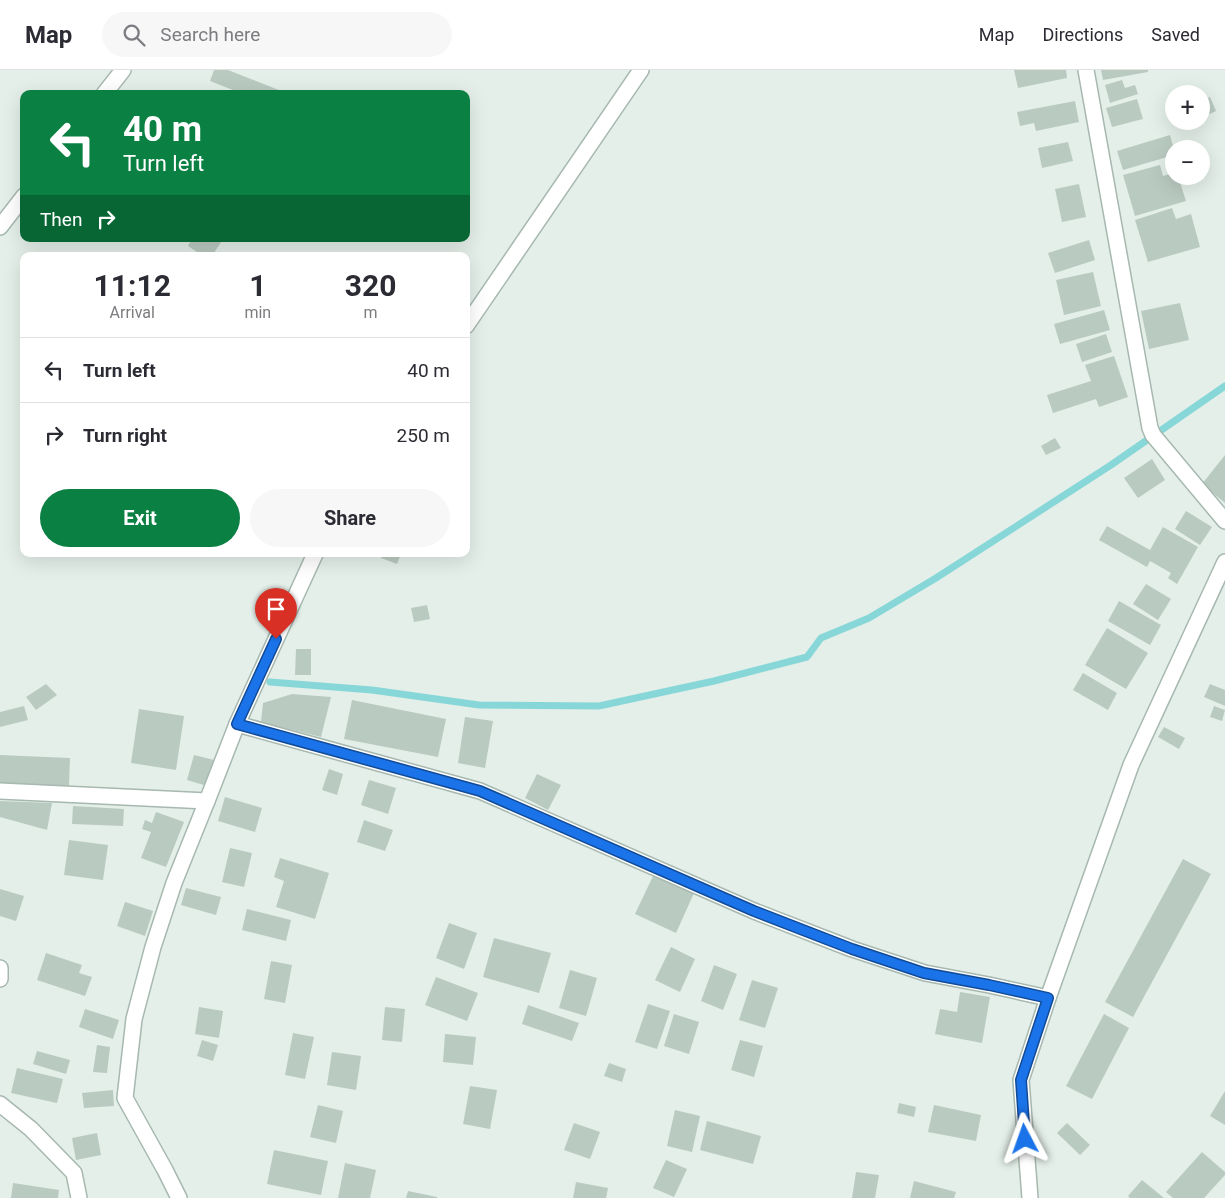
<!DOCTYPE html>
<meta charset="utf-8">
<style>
:root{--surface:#fff;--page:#f7f7f7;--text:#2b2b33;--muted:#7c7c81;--line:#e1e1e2;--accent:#0b8043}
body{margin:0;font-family:Roboto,sans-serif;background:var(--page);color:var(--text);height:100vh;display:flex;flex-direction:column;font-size:19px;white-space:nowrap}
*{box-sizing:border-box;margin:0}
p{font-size:16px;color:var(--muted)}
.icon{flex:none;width:28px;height:28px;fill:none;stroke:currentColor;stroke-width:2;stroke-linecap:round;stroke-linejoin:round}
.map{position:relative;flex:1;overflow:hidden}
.drawer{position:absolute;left:20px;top:182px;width:450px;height:305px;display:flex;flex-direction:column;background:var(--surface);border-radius:10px;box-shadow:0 5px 20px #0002}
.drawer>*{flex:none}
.guide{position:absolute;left:20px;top:20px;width:450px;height:152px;border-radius:10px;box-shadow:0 5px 20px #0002;background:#0b8043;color:#fff;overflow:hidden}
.controls{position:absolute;left:1165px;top:15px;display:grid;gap:10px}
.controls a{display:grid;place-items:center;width:45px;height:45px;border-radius:50%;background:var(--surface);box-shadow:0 5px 20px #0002;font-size:25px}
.pin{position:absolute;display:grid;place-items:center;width:42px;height:42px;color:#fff;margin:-51px -21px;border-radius:50% 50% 50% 0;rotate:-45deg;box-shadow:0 0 5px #0007}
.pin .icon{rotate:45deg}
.me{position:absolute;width:55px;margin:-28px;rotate:356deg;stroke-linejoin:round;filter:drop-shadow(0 0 4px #0008)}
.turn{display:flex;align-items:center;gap:18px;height:105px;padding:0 20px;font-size:22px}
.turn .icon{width:65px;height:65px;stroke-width:2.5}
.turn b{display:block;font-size:35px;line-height:42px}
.then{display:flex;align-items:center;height:48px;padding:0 20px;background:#0003;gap:10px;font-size:19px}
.eta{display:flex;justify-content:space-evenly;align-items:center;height:85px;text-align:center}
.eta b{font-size:30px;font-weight:700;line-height:35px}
.action{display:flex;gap:10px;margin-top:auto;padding:10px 20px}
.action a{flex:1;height:58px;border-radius:30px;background:var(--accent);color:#fff;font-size:20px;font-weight:700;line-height:58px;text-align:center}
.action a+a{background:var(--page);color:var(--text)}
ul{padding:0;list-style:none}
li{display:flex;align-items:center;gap:15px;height:65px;padding:0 20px;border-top:1px solid var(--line)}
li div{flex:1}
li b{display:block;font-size:19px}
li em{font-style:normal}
header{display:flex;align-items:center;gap:30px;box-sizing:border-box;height:70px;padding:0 25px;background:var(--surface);border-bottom:1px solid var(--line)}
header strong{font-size:24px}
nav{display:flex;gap:28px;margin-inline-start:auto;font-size:18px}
.search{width:350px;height:45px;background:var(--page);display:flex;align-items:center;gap:12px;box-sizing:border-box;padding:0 18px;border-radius:28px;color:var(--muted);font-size:19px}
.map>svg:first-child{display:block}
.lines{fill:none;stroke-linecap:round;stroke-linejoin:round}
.stream{stroke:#88d7d8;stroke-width:7}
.building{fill:#b9cac1}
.minor-casing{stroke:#a6b8af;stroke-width:18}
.minor{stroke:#fff;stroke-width:15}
.route-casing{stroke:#114b97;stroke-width:12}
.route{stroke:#1a73e8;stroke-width:9}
</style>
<header>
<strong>Map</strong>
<div class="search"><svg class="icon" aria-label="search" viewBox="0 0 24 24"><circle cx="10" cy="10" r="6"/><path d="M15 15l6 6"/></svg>Search here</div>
<nav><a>Map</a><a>Directions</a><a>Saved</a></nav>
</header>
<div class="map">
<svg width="1225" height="1128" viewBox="0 0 1225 1128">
<rect width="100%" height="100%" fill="#e4efe9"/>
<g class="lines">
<path class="stream" d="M270,612L372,620L479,635L599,636L714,611L807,587L821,568L869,548L936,508L1111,395L1225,316"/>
</g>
<g class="building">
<path d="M214,0H228L284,22V24H243L210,11Z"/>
<path d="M1014,0H1066L1067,8L1018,18Z"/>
<path d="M1101,0H1148V2L1103,10Z"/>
<path d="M1122,10L1125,18L1135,15L1138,24L1110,33L1105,15Z"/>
<path d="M1210,27L1216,41L1201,48V31Z"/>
<path d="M1137,29L1143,49L1112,57L1106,38Z"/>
<path d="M1075,31L1079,52L1036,61L1034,53L1020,56L1017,42Z"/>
<path d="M1170,65L1174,79V85L1123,100L1117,81Z"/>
<path d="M1068,72L1073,91L1042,98L1038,78Z"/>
<path d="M1160,95L1163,106L1174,103V106H1178L1186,131L1135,146L1123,105Z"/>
<path d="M1079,114L1086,147L1062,152L1055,119Z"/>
<path d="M1172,138L1176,149L1191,144L1200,177L1148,192L1135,150Z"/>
<path d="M192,169H223L212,186H203L188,176Z"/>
<path d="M1089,170L1095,190L1055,203L1048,183Z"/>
<path d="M1093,202L1101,236L1064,245L1056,210Z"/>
<path d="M1180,233L1189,270L1149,279L1141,241Z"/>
<path d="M1104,240L1110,260L1060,274L1054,254Z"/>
<path d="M1106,264L1112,282L1082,292L1076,274Z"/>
<path d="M1114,286L1128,327L1099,337L1096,329L1053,343L1047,325L1091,311L1085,295Z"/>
<path d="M1055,368L1061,378L1046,385L1041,376Z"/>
<path d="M1225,385V433L1202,414Z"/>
<path d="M1152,389L1165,410L1138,428L1124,408Z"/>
<path d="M1186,441L1212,457L1200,475L1175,459Z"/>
<path d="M1107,456L1150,480L1163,457L1198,477L1177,514L1168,508L1171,503L1150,491L1147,497L1099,470Z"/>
<path d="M382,484H401L397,494L381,488Z"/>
<path d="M1146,514L1171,529L1158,550L1133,534Z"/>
<path d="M1119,531L1161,555L1150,575L1108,551Z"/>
<path d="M427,535L430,549L414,552L411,538Z"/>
<path d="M1107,558L1148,583L1126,619L1085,595Z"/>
<path d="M296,579H311V605H295Z"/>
<path d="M1083,603L1117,623L1108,640L1073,620Z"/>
<path d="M46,614L57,625L36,640L26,627Z"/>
<path d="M1210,614L1225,620V636L1204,627Z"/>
<path d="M292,624L331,627L321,667L261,652L263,633Z"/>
<path d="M352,630L446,649L438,687L344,669Z"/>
<path d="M24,636L28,650L0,657V642Z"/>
<path d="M1214,636L1225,640L1222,651L1210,647Z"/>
<path d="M139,639L184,646L176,700L131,693Z"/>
<path d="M465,647L493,651L485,698L458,693Z"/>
<path d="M1164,657L1185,668L1179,679L1158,667Z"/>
<path d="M0,685L70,688L69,716L0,713Z"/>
<path d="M194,685L214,690L207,716L187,710Z"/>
<path d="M329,699L343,704L337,725L322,720Z"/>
<path d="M537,704L561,715L548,740L525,728Z"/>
<path d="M369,710L396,718L388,744L361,735Z"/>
<path d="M225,727L262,738L255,762L218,751Z"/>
<path d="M0,731L52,733L47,760L0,747Z"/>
<path d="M73,736L124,739L123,756L72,754Z"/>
<path d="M156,742L184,752L166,797L141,788L151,762L142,759L145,750L152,753Z"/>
<path d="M364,750L393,760L385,781L357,772Z"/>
<path d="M69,770L108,775L103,810L64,805Z"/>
<path d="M230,778L252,783L244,817L222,812Z"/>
<path d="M280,788L329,803L315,849L276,837L284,811L274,807Z"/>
<path d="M1183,789L1211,804L1133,947L1105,932Z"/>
<path d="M654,804L694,823L676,863L635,844Z"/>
<path d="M186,818L221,827L216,845L181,835Z"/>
<path d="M0,819L24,826L16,851L0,846Z"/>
<path d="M125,832L153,841L145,866L117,856Z"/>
<path d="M247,839L291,850L286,871L242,860Z"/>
<path d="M449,853L477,863L464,899L436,888Z"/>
<path d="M494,868L551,883L539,923L483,907Z"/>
<path d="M671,877L695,889L680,922L655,910Z"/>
<path d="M46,883L82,895L79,903L92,907L85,926L37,910Z"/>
<path d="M271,891L292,895L285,933L264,929Z"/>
<path d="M714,895L737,904L723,940L701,931Z"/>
<path d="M570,900L597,908L586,946L559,938Z"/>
<path d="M436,907L478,923L467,951L425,935Z"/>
<path d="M752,910L778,918L765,958L739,950Z"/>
<path d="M960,922L990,927L982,973L935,964L940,939L957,942Z"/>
<path d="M648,934L670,941L657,979L635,972Z"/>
<path d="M528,935L579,953L572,971L522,954Z"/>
<path d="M199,937L223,941L219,968L195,964Z"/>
<path d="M385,937L405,939L402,972L382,970Z"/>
<path d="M85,939L119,950L113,969L79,957Z"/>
<path d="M674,944L699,952L689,984L664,976Z"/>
<path d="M1104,944L1129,958L1092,1029L1066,1016Z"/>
<path d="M293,963L314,967L305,1009L285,1005Z"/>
<path d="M445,964L476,967L473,995L443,992Z"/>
<path d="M202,970L218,975L213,991L197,986Z"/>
<path d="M740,970L763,976L754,1007L731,1000Z"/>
<path d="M97,975L110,977L107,1003L93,1002Z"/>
<path d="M37,981L70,990L66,1004L33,994Z"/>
<path d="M332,982L361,986L356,1020L327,1015Z"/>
<path d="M609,993L626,999L622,1012L604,1006Z"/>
<path d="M17,998L63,1009L57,1033L11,1023Z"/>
<path d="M470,1016L497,1020L490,1059L463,1054Z"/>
<path d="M113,1020L114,1036L84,1038L82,1023Z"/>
<path d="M1225,1021V1055L1210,1046Z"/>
<path d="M899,1033L916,1037L914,1047L897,1043Z"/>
<path d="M318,1035L343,1041L336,1073L310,1067Z"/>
<path d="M934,1035L981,1045L976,1071L928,1062Z"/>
<path d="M675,1040L700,1046L692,1082L667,1076Z"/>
<path d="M707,1051L761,1066L753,1094L700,1080Z"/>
<path d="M574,1053L600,1062L590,1089L564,1080Z"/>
<path d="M1067,1053L1090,1075L1080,1085L1057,1063Z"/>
<path d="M97,1063L101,1085L76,1090L72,1068Z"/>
<path d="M274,1080L328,1091L321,1125L267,1114Z"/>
<path d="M1202,1082L1225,1102V1105L1204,1128H1173L1166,1122Z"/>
<path d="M666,1090L687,1099L674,1127L653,1118Z"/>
<path d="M345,1093L376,1100L370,1128H338Z"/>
<path d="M856,1102L879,1105L875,1128H852Z"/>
<path d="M1142,1110L1164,1128H1130L1128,1126Z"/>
<path d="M914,1111L956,1122L954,1128H910Z"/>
<path d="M576,1112L608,1118L606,1128H573Z"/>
<path d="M13,1113L59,1120L58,1128H11Z"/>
<path d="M408,1121L437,1127V1128H406Z"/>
</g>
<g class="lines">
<defs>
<g id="minor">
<path d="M1086,0L1150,358L1153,365L1225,451"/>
<path d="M104,24L123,0"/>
<path d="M0,157L24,126"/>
<path d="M466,256L641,0"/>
<path d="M237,654L315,484"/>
<path d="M0,721L207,731L237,654L480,721L754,841L852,879L925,903L989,915L1048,928"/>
<path d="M0,898V909"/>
<path d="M0,1034L31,1059L74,1103L79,1128"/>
<path d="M179,1128L165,1100L125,1028L134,949L153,877L174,813L207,731"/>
<path d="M1030,1128L1021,1010L1048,928L1131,695L1225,492"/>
</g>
</defs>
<use href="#minor" class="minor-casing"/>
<use href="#minor" class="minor"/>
</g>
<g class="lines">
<defs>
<path id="route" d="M276,569L237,654L480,721L754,841L852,879L924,903L989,915L1048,928L1021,1010L1025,1069"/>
</defs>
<use href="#route" class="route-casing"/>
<use href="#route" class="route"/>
</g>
</svg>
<div class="controls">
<a>+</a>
<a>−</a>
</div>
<div class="pin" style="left:276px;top:569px;background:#d93025"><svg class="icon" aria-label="arrive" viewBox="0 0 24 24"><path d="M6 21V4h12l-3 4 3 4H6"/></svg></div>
<svg class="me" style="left:1025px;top:1069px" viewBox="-20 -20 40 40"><path d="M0-17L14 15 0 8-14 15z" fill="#1a73e8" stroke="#fff" stroke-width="4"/></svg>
<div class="guide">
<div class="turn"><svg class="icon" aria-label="left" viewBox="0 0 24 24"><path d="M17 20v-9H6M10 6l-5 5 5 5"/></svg><div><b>40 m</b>Turn left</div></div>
<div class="then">Then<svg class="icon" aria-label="right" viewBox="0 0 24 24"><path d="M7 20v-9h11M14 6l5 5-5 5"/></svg></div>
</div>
<section class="drawer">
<div class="eta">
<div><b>11:12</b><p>Arrival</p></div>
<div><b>1</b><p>min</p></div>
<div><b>320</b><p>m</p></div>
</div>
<ul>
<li><svg class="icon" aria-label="left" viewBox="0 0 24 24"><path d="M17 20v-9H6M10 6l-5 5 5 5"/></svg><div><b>Turn left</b></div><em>40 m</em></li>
<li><svg class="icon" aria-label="right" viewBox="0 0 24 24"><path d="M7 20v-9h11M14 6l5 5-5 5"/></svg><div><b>Turn right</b></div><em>250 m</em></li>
</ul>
<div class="action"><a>Exit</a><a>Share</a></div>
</section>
</div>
